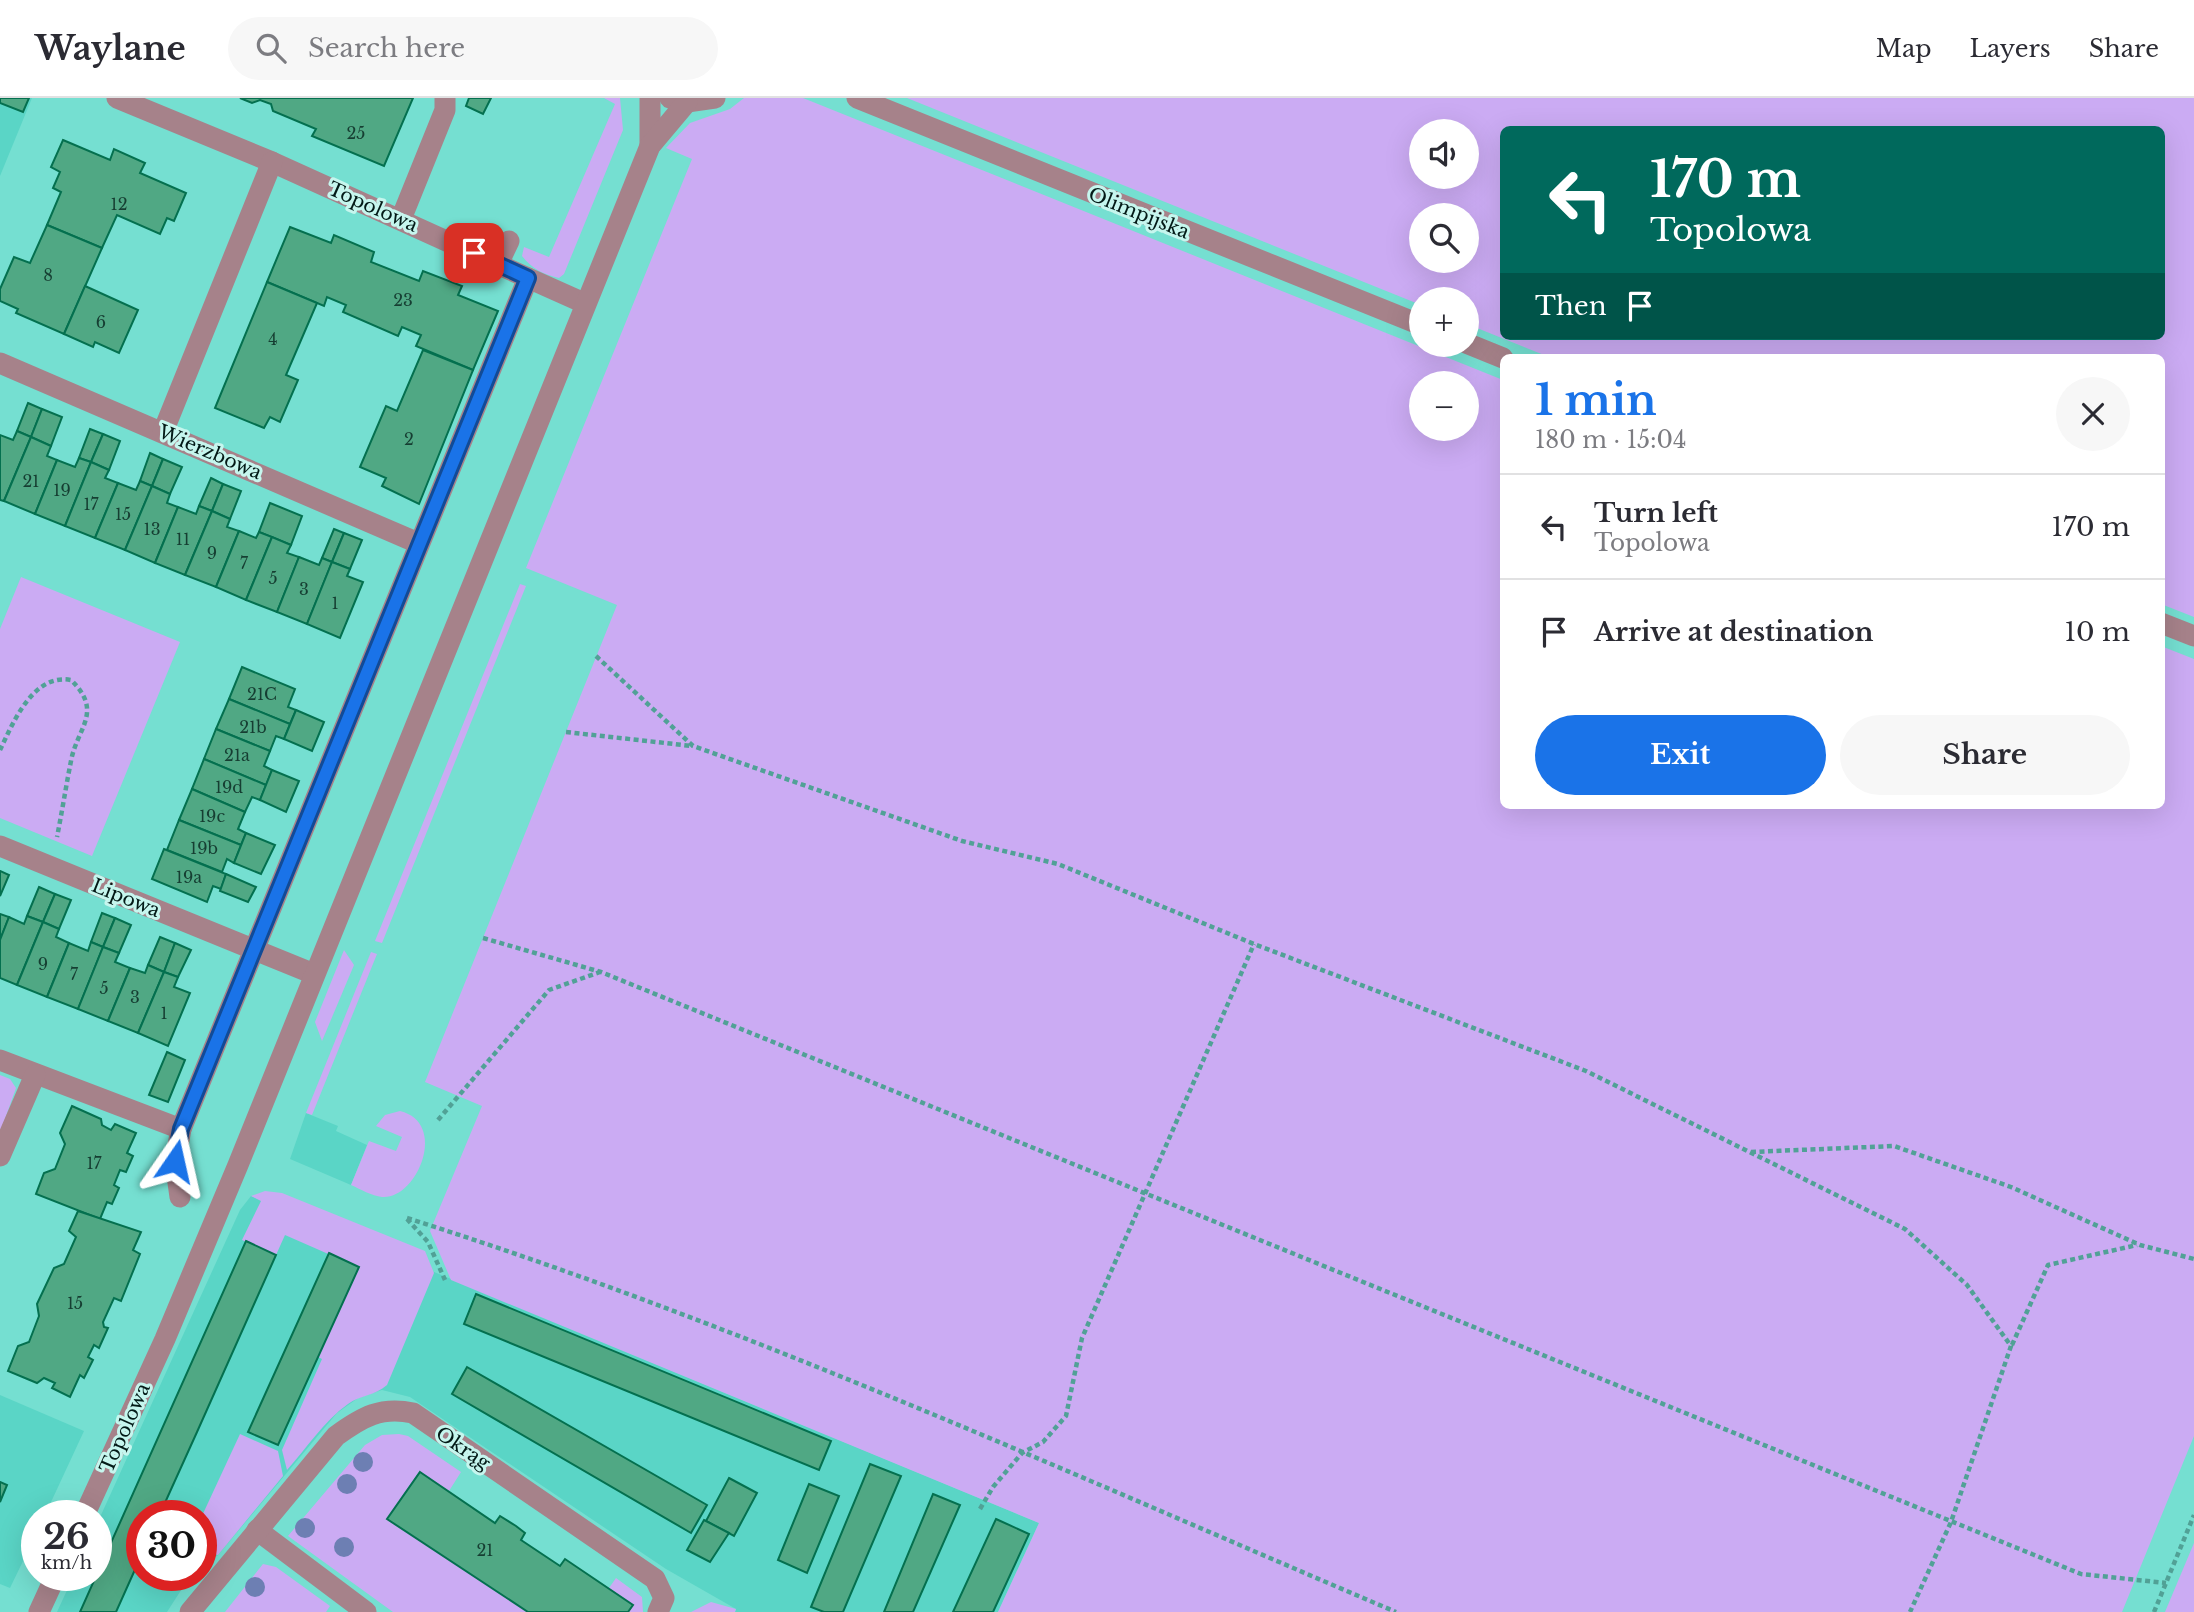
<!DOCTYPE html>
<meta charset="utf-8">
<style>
:root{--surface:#fff;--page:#f7f7f7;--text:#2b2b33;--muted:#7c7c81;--line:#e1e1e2;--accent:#1a73e8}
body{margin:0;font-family:"Libre Baskerville",serif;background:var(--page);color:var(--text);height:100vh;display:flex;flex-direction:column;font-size:26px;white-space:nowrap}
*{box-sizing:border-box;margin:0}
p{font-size:23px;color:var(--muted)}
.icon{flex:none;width:38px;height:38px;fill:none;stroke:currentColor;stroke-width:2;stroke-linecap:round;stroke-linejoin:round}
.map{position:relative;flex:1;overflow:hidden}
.details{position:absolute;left:1500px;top:256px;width:665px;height:455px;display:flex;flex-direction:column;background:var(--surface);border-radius:10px;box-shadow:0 7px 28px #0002}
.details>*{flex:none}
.top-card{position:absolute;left:1500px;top:28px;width:665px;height:214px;border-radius:10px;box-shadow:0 7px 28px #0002;background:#00695c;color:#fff;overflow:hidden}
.fabs{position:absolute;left:1409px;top:21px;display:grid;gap:14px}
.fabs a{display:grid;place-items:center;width:70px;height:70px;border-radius:50%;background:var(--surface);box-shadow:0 7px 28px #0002;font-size:35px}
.speed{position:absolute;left:21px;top:1402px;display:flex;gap:14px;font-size:35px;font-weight:700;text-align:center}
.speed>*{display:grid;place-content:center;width:91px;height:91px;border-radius:50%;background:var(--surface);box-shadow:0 7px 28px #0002;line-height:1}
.speed small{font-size:18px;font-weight:400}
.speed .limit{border:10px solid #d22;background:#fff;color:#111}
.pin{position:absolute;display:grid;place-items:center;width:60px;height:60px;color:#fff;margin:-30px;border-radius:14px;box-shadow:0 4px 10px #0006}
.me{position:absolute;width:77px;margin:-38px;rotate:11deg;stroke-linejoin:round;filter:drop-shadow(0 0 5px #0008)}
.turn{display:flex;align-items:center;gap:24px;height:147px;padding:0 35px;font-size:32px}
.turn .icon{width:91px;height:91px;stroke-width:2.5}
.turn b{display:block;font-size:49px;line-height:60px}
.then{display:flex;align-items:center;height:66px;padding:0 35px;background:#0003;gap:14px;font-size:26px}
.round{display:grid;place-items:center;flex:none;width:74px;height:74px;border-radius:37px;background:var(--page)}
.head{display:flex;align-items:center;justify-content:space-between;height:119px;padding:0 35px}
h1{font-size:42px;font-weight:700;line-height:52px;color:var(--accent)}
.action{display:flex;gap:14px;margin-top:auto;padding:14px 35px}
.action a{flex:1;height:80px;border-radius:42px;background:var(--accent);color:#fff;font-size:28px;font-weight:700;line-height:80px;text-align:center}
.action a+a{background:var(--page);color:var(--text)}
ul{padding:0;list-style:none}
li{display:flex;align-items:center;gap:21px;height:105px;padding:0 35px;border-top:2px solid var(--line)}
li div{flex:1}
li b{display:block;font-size:26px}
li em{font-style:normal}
header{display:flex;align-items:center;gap:42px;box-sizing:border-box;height:98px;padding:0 35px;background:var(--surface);border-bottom:2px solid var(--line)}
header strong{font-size:33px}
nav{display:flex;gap:38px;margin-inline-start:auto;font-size:24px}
.search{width:490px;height:63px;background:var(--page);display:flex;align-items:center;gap:18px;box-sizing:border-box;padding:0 24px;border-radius:38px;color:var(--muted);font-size:26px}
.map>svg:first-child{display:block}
.built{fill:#5ad5c6}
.green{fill:#cbabf3;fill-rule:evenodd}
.building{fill:#50a884;stroke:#04704f;stroke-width:2}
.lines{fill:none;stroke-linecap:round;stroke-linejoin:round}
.path{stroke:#51a196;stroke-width:4.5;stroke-dasharray:5 3.5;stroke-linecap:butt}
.minor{stroke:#a6828a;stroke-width:21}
.tree{fill:#6d7fb3}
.route-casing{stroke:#114b97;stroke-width:18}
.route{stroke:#1a73e8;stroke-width:12}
.labels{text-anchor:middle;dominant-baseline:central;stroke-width:6;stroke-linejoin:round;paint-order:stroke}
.number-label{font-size:16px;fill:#163e32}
.street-label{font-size:19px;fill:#031a17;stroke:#c6f6ee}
</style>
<header>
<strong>Waylane</strong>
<div class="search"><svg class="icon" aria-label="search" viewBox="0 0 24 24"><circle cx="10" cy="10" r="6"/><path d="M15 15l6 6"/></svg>Search here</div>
<nav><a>Map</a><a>Layers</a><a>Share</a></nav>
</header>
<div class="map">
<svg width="2194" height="1514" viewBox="0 0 2194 1514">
<rect width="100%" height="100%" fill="#75dfd1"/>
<g class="built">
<path d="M0,0H32L0,78Z"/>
<path d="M306,1015L338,1028L336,1033L367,1047L351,1087L290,1061Z"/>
<path d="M251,1098L1039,1425L998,1514H735L736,1511L666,1471L410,1299L382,1292L358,1300L337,1315L218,1457L201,1471V1418H142V1477H194L185,1486L167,1514H57L74,1477H96V1428L240,1112Z"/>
<path d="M0,1297L84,1333L45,1417L37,1418V1434L10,1490L0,1486Z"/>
</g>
<g class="green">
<path d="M604,0H620L623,32L564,176L559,180C543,176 532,171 522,158L524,149L549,159L615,6Z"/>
<path d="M744,0H803L1503,282V707H2161V548L2194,561V1338L2122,1514H998L1039,1425L451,1182L430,1133L482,1008L425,984L617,507L526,470L692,61L666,50L690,25L730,11ZM1421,285H1466V331H1421Z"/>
<path d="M907,0H2194V519L2161,506V259H1549L1467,226L1466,201H1421V207ZM1503,32H2161V238H1503ZM1421,33H1466V79H1421ZM1421,117H1466V163H1421Z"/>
<path d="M21,479L180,544L92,758L0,720V531Z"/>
<path d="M520,486L526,488L382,845L375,843Z"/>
<path d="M344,852L354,867L322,943L315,924Z"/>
<path d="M371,854L377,856L312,1017L306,1015Z"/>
<path d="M0,977L10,981L16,990L0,1035Z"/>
<path d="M400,1013C449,1025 417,1102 382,1099C372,1098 360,1091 351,1087L369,1043L396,1053L402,1039L376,1028L385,1017Z"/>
<path d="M265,1093L282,1095L425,1153L434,1175L387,1287C375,1298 360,1297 348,1306C324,1323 306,1351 287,1372L282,1352L322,1261L318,1259L358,1169L285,1137L276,1157L242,1142L261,1103L251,1098Z"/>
<path d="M240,1336L278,1353L283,1378L218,1457L201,1454V1420Z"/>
<path d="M399,1336L408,1338L461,1374L449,1393L419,1374L387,1421L528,1514H393L288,1438L365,1347L382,1337Z"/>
<path d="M2194,1445V1514H2165Z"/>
<path d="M263,1466L276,1469L330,1508L326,1514H225Z"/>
<path d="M616,1480L642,1499L643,1514H628L633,1507L609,1490Z"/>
<path d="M711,1504L736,1511L735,1514H691Z"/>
</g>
<g class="building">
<path d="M0,0H29L23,14L0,5Z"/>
<path d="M240,0H413L384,68L312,38L316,31L273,13L271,6L260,2L252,5Z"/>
<path d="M469,0H491L483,16L466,8Z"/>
<path d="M63,42L110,62L114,51L145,65L140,75L186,95L174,123L167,120L160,136L117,117L102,150L47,127L61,94L53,90L60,74L51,69Z"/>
<path d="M47,127L102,150L64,236L16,215L18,211L0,203V191L14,159L30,165Z"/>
<path d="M290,129L331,145L334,137L374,154L371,164L419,183L423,173L462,188L458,197L498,213L473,272L416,248L421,237L402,229L398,238L343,214L346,207L327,199L324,208L267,184Z"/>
<path d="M267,184L317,205L286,277L298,282L280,324L270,319L264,330L215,310Z"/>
<path d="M85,188L138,212L119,255L95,244L93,249L64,236Z"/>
<path d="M423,252L473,272L419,406L382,388L386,380L360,369L386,308L397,313Z"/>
<path d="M28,305L42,311L31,339L17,333Z"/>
<path d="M42,311L62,319L51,348L31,339Z"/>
<path d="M90,331L103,336L91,364L79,360Z"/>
<path d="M17,333L31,339L4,403L0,402V337L13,342Z"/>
<path d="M103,336L120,343L109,372L91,364Z"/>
<path d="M31,339L51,348L47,358L57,362L35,416L4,403Z"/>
<path d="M150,355L163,361L152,388L140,383Z"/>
<path d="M79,360L91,364L65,428L35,416L57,362L75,369Z"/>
<path d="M163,361L182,369L170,396L152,388Z"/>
<path d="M91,364L109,372L105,380L118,385L95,440L65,428Z"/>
<path d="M211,380L223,386L212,413L199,408Z"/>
<path d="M140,383L152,388L125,452L95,440L118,385L136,392Z"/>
<path d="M223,386L241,393L230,421L212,413Z"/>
<path d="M152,388L170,396L167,405L178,409L155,465L125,452Z"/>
<path d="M270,405L302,418L291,447L259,434Z"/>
<path d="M199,408L212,413L185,477L155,465L178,409L196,416Z"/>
<path d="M212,413L230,421L227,429L239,433L216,489L185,477Z"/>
<path d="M334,431L344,435L332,464L322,460Z"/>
<path d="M239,433L256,440L259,434L272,439L246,502L216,489Z"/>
<path d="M344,435L362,442L350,471L332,464Z"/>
<path d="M272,439L291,447L287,455L299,459L277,514L246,502Z"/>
<path d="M299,459L319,467L322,460L332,464L307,526L277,514Z"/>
<path d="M332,464L350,471L347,478L363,484L340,540L307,526Z"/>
<path d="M242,569L295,591L288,609L296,612L290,626L229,601Z"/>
<path d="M229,601L290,626L284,641L276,638L270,653L216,631Z"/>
<path d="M296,612L324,624L312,653L284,641Z"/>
<path d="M216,631L270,653L264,668L272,672L266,687L204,661Z"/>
<path d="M204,661L266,687L260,702L252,699L245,714L192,691Z"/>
<path d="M272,672L299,683L286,714L260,702Z"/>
<path d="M192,691L245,714L238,731L246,735L241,747L179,722Z"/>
<path d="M179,722L241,747L234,765L227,761L222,774L167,752Z"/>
<path d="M246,735L275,747L261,776L234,765Z"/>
<path d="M164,751L226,776L221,791L213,788L207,804L152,781Z"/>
<path d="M0,773L9,777L0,798Z"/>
<path d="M226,776L256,789L248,804L220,793Z"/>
<path d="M39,789L55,796L43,824L27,818Z"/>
<path d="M55,796L71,802L59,831L43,824Z"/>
<path d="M102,815L115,820L103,849L91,844Z"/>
<path d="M0,816L9,819L0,842Z"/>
<path d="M27,818L43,824L17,887L0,880V842L9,819L24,826Z"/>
<path d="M115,820L131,827L119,855L103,849Z"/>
<path d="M43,824L59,831L56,839L69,845L47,899L17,887Z"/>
<path d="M160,839L175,845L164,874L148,867Z"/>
<path d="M91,844L103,849L78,911L47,899L69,845L88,853Z"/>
<path d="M175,845L191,852L178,879L164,874Z"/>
<path d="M103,849L119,855L115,864L130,870L108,923L78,911Z"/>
<path d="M148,867L164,874L138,935L108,923L130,870L145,875Z"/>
<path d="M164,874L178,879L174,889L190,895L168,948L138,935Z"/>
<path d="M167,954L185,962L168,1004L149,997Z"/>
<path d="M72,1008L101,1021L102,1027L111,1032L115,1026L136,1035L127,1055L133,1058L126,1074L120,1072L114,1087L119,1090L112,1106L107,1104L100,1121L36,1096L44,1075L55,1071L65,1046L60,1035Z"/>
<path d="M78,1113L141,1134L133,1152L140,1156L121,1203L114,1200L103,1224L104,1229L108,1230L99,1250L94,1247L88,1259L93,1262L84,1280L80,1277L70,1299L52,1290L55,1285L44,1280L37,1285L8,1273L18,1248L29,1244L39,1218L37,1206L54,1170L64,1166L76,1139L69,1133Z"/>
<path d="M246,1143L276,1157L197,1334L159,1418H142V1456L116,1514H80Z"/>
<path d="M329,1155L359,1169L278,1347L248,1334Z"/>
<path d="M476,1196L831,1343L819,1372L464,1226Z"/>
<path d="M467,1269L707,1407L691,1435L452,1296Z"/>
<path d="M870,1366L901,1378L843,1514H824L811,1509Z"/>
<path d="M420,1374L495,1425L500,1418L516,1428L525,1435L521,1442L560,1468L565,1461L633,1507L628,1514H528L387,1421Z"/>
<path d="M729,1380L757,1395L734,1438L706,1423Z"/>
<path d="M0,1384L7,1387L0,1404Z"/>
<path d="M809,1386L839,1398L807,1475L778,1462Z"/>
<path d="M933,1396L960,1407L913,1514H884Z"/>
<path d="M996,1421L1029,1436L993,1514H953Z"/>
<path d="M704,1422L729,1435L710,1464L687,1452Z"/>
</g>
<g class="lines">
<g class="path">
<path d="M596,558L693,648L962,743L1058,766L1254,846L1586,973L1905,1131L1967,1187L2011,1248L1951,1424L1910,1514"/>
<path d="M566,634L692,648"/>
<path d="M0,652C13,625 33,575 71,582C104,614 77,630 71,663C66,688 62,714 57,739"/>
<path d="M483,840L601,874L2081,1476L2166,1485"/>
<path d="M438,1022L549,892L600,874"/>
<path d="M1751,1054L1894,1048L2011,1089L2140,1147L2194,1161"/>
<path d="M407,1120C745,1227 1069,1375 1396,1514"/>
<path d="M407,1121L428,1144L445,1182"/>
<path d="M2012,1247L2048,1167L2137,1147"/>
<path d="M980,1411L993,1389L1022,1355L1043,1344L1066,1318L1082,1240L1254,846"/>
<path d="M2154,1514L2194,1417"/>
</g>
<g class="minor">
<path d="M117,0L272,64L528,180L181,1031L175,1063L180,1099"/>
<path d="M670,0L687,4L715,0"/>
<path d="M857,0L1421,227"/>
<path d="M650,48V0"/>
<path d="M401,121L445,12V0"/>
<path d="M498,166L509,143"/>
<path d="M528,180L584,205"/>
<path d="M1466,245L1503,260"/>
<path d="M0,265L418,445"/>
<path d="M163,334L272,64"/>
<path d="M2161,525L2194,538"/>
<path d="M0,748L314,876"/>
<path d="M0,962L181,1031"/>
<path d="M0,1058L35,977"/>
<path d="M84,1418L165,1241L238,1067L650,48L687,4"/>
<path d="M257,1432L366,1514"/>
<path d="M39,1514L56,1477"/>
<path d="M190,1514L336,1338C362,1319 381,1308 413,1315L655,1481L664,1500L658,1514"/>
</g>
</g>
<g class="tree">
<circle cx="363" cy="1364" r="10"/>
<circle cx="347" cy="1386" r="10"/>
<circle cx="305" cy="1430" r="10"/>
<circle cx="344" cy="1449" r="10"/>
<circle cx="255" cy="1489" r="10"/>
</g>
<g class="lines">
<defs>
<path id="route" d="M175,1063L181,1031L528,180L474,155"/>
</defs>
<use href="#route" class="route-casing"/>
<use href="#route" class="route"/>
</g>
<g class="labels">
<g class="number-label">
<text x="356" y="35">25</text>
<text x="119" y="106">12</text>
<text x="48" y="177">8</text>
<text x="403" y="202">23</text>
<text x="101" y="224">6</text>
<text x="273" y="241">4</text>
<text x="409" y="341">2</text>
<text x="31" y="383">21</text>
<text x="62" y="392">19</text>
<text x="91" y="406">17</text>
<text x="123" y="416">15</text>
<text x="152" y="431">13</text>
<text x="183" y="441">11</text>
<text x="212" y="455">9</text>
<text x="244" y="465">7</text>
<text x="273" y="480">5</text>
<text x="304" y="491">3</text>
<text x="335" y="505">1</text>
<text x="262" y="596">21C</text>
<text x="253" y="629">21b</text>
<text x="237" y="657">21a</text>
<text x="229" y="689">19d</text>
<text x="212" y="718">19c</text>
<text x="204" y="750">19b</text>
<text x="189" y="779">19a</text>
<text x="43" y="866">9</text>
<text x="74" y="876">7</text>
<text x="104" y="890">5</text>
<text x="135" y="899">3</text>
<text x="164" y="915">1</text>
<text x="94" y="1065">17</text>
<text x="75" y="1205">15</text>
<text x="485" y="1452">21</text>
</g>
<g class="street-label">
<text transform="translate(373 109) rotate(24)">Topolowa</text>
<text transform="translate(1139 115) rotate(22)">Olimpijska</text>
<text transform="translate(210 354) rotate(23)">Wierzbowa</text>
<text transform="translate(126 800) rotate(22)">Lipowa</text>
<text transform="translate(125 1330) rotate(-66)">Topolowa</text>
<text transform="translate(463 1350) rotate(34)">Okrąg</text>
</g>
</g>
</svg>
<div class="fabs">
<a><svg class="icon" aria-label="sound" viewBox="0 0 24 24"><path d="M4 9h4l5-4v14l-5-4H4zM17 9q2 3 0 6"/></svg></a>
<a><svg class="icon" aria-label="search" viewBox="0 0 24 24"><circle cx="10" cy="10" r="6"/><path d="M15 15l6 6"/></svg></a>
<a>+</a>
<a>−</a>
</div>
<div class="speed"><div>26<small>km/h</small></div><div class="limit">30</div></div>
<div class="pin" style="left:474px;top:155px;background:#d93025"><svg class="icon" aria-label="arrive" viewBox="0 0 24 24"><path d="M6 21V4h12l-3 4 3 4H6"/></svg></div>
<svg class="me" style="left:175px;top:1063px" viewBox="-20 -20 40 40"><path d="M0-17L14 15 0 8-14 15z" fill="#1a73e8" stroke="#fff" stroke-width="4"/></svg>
<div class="top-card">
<div class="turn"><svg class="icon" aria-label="left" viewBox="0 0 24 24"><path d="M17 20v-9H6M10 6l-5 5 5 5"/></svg><div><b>170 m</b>Topolowa</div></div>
<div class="then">Then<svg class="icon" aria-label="arrive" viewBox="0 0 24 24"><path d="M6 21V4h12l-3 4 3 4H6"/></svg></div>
</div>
<section class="details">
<div class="head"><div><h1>1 min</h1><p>180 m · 15:04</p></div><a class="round"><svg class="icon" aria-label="close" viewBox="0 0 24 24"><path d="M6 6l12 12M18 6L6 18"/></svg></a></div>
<ul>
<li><svg class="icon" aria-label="left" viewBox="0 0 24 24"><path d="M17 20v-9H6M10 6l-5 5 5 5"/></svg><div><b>Turn left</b><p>Topolowa</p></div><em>170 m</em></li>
<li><svg class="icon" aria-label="arrive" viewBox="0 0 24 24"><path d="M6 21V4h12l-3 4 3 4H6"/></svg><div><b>Arrive at destination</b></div><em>10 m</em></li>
</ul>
<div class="action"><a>Exit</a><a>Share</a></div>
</section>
</div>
